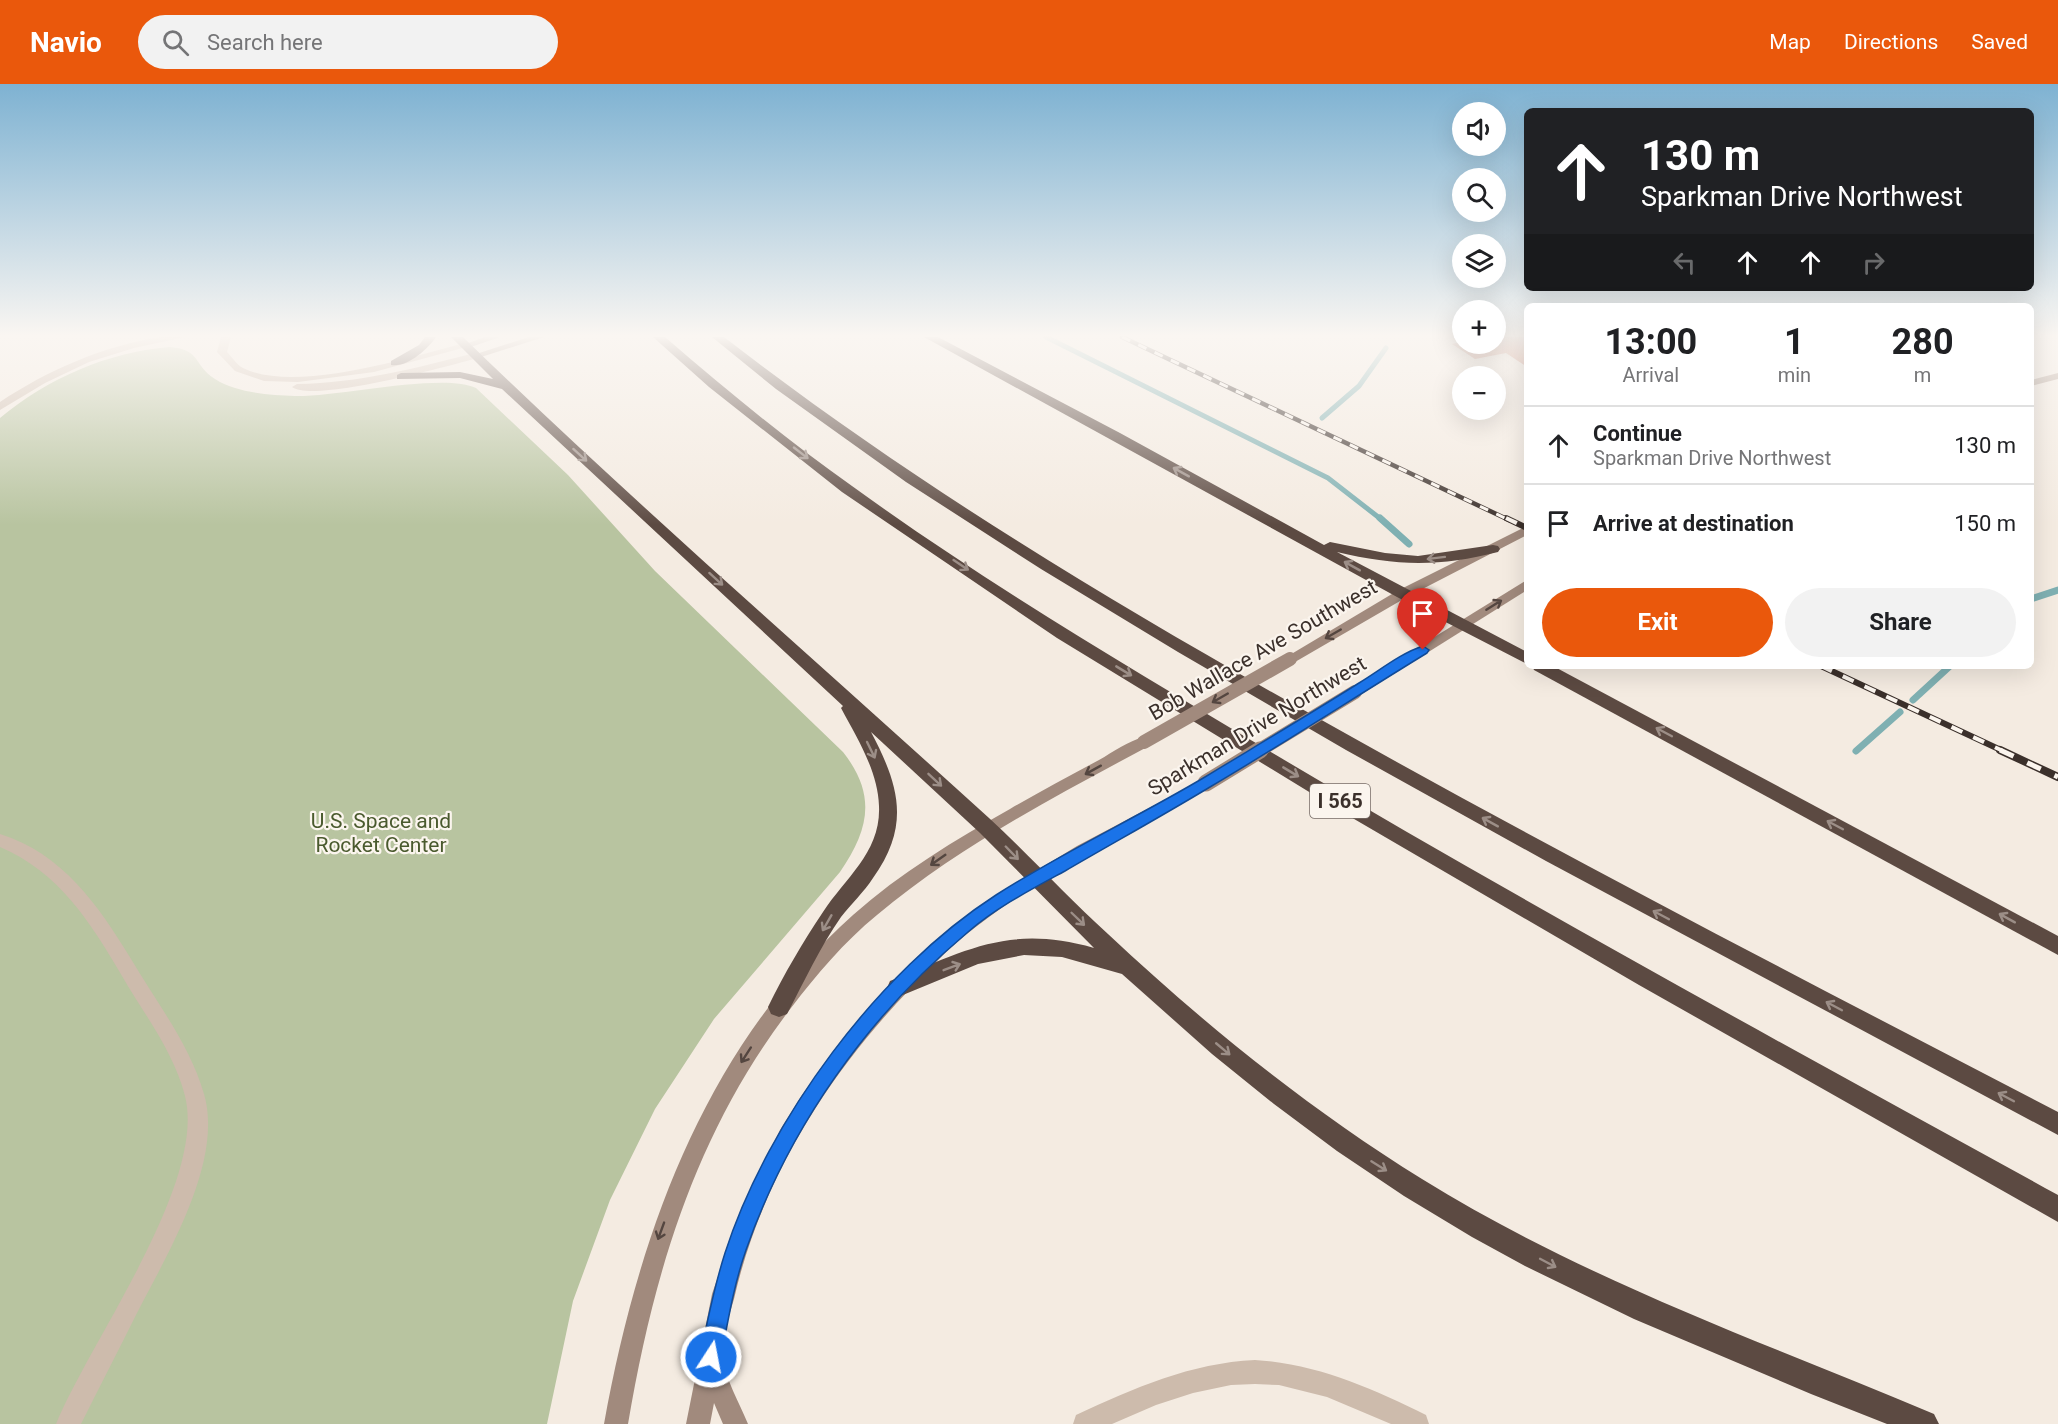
<!DOCTYPE html>
<meta charset="utf-8">
<style>
:root{--surface:#fff;--page:#f2f2f2;--text:#202124;--muted:#757577;--line:#e0e0e0;--accent:#ea580c}
body{margin:0;font-family:Roboto,sans-serif;background:var(--page);color:var(--text);height:100vh;display:flex;flex-direction:column;font-size:22px;white-space:nowrap}
*{box-sizing:border-box;margin:0}
p{font-size:20px;color:var(--muted)}
.icon{flex:none;width:33px;height:33px;fill:none;stroke:currentColor;stroke-width:2;stroke-linecap:round;stroke-linejoin:round}
.map{position:relative;flex:1;overflow:hidden}
.details{position:absolute;left:1524px;top:219px;width:510px;height:366px;display:flex;flex-direction:column;background:var(--surface);border-radius:9px;box-shadow:0 6px 24px #0002}
.details>*{flex:none}
.hud{position:absolute;left:1524px;top:24px;width:510px;height:183px;border-radius:9px;box-shadow:0 6px 24px #0002;background:#202124;color:#fff;overflow:hidden}
.tools{position:absolute;left:1452px;top:18px;display:grid;gap:12px}
.tools a{display:grid;place-items:center;width:54px;height:54px;border-radius:50%;background:var(--surface);box-shadow:0 6px 24px #0002;font-size:30px}
.pin{position:absolute;display:grid;place-items:center;width:51px;height:51px;color:#fff;margin:-62px -26px;border-radius:50% 50% 50% 0;rotate:-45deg;box-shadow:0 0 6px #0007}
.pin .icon{rotate:45deg}
.me{position:absolute;width:66px;margin:-33px;rotate:11deg;stroke-linejoin:round;filter:drop-shadow(0 0 4px #0008)}
.turn{display:flex;align-items:center;gap:21px;height:126px;padding:0 18px;font-size:27px}
.turn .icon{width:78px;height:78px;stroke-width:2.5}
.turn b{display:block;font-size:42px;line-height:51px}
.lanes{display:flex;align-items:center;height:57px;padding:0 18px;background:#0003;justify-content:center;gap:30px;direction:ltr}
.lanes .off{opacity:.35}
.eta{display:flex;justify-content:space-evenly;align-items:center;height:102px;text-align:center}
.eta b{font-size:36px;font-weight:700;line-height:42px}
.cta{display:flex;gap:12px;margin-top:auto;padding:12px 18px}
.cta a{flex:1;height:69px;border-radius:36px;background:var(--accent);color:#fff;font-size:24px;font-weight:700;line-height:69px;text-align:center}
.cta a+a{background:var(--page);color:var(--text)}
ul{padding:0;list-style:none}
li{display:flex;align-items:center;gap:18px;height:78px;padding:0 18px;border-top:2px solid var(--line)}
li div{flex:1}
li b{display:block;font-size:22px}
li em{font-style:normal}
header{display:flex;align-items:center;gap:36px;box-sizing:border-box;height:84px;padding:0 30px;background:var(--accent);color:#fff}
header strong{font-size:28px}
nav{display:flex;gap:33px;margin-inline-start:auto;font-size:21px}
.search{width:420px;height:54px;background:var(--page);display:flex;align-items:center;gap:15px;box-sizing:border-box;padding:0 21px;border-radius:33px;color:var(--muted);font-size:22px}
.map>svg:first-child{display:block}
.green{fill:#b8c4a0}
.lines{fill:none;stroke-linecap:round;stroke-linejoin:round}
.stream-far1{stroke:#7fb0b2;stroke-width:5}
.stream{stroke:#7fb0b2;stroke-width:7}
.building{fill:#c8694b}
.minor{fill:#cdbbac;fill-rule:evenodd}
.secondary{fill:#a18a7d;fill-rule:evenodd}
.motorway{fill:#5c4a42;fill-rule:evenodd}
.rail-far2-casing{stroke:#3b302b;stroke-width:4.5}
.rail-far1-casing{stroke:#3b302b;stroke-width:6}
.rail-casing{stroke:#3b302b;stroke-width:8}
.rail-far2{stroke:#fbf5ee;stroke-width:3;stroke-dasharray:9;stroke-linecap:butt}
.rail-far1{stroke:#fbf5ee;stroke-width:4;stroke-dasharray:12;stroke-linecap:butt}
.rail{stroke:#fbf5ee;stroke-width:5;stroke-dasharray:15;stroke-linecap:butt}
.secondary-bridge-far1{stroke:#a18a7d;stroke-width:14}
.secondary-bridge{stroke:#a18a7d;stroke-width:17}
.oneway{stroke:#9c8e87}
.oneway2{stroke:#544640}
.route{fill:#1a73e8;stroke:#114b97;stroke-width:1.5}
.labels{text-anchor:middle;dominant-baseline:central;stroke-width:4.5;stroke-linejoin:round;paint-order:stroke}
.shield{fill:#fbf5ee;stroke:#756b66;stroke-width:1.5}
.shield-label{font-size:20px;font-weight:bold;fill:#3b302b}
.street-label{font-size:21px;fill:#3b302b;stroke:#fbf5ee}
.park-label{font-size:21px;fill:#4a5a2e;stroke:#fbf5ee}
</style>
<header>
<strong>Navio</strong>
<div class="search"><svg class="icon" aria-label="search" viewBox="0 0 24 24"><circle cx="10" cy="10" r="6"/><path d="M15 15l6 6"/></svg>Search here</div>
<nav><a>Map</a><a>Directions</a><a>Saved</a></nav>
</header>
<div class="map">
<svg width="2058" height="1340" viewBox="0 0 2058 1340">
<rect width="100%" height="100%" fill="#f4ebe1"/>
<path class="green" d="M170,263C202,266 192,280 215,295C237,309 269,311 295,312C337,313 444,288 476,304L568,391L655,487L843,668C877,711 869,746 840,788L714,935L655,1025L610,1116L573,1217L547,1340H0V334C48,294 108,268 170,263Z"/>
<g class="lines">
<g class="stream-far1">
<path d="M1046,253L1328,394L1382,436"/>
<path d="M1322,334L1359,302L1386,264"/>
</g>
<g class="stream">
<path d="M1380,434L1409,460"/>
<path d="M2031,515L2058,506"/>
<path d="M1913,616L1950,582"/>
<path d="M1856,667L1900,628"/>
</g>
</g>
<path class="building" d="M1496,253H1527V283L1506,269L1475,275L1452,260L1462,258L1496,260Z"/>
<g class="lines">
<g class="minor">
<path d="M161,253H185L134,264L89,278L45,299L0,326V318C48,286 103,262 161,253Z"/>
<path d="M221,253H231L227,268C232,273 237,281 243,284C295,310 410,273 465,259L470,262L374,288L298,298L264,297L235,287L217,268Z"/>
<path d="M475,269L480,272L478,274C448,282 314,319 292,303L297,300C359,299 416,284 475,269Z"/>
<path d="M0,750C62,769 99,822 131,875C157,919 190,961 204,1010C224,1078 166,1172 136,1231C118,1267 99,1304 81,1340H56C90,1257 207,1099 185,1012C174,968 144,930 122,892C91,839 59,788 0,763Z"/>
<path d="M1255,1276C1317,1280 1371,1304 1426,1331L1429,1340H1391L1327,1313L1279,1301L1255,1300L1231,1301L1193,1309L1156,1321L1112,1340H1073L1076,1331C1134,1304 1191,1279 1255,1276Z"/>
</g>
<g class="secondary">
<path d="M485,253H500L465,265L460,262Z"/>
<path d="M529,253H544L478,274L470,272Z"/>
<path d="M2058,289V295L2031,302V296Z"/>
<path d="M1527,442V451L1407,513L1295,578L1290,579L1283,575L1397,507Z"/>
<path d="M1527,496V506L1360,611H1350L1348,608L1350,605Z"/>
<path d="M1144,653L1151,658L1149,662C1056,712 959,762 877,831C844,858 817,890 791,924C696,1048 654,1187 628,1340H604C638,1151 705,963 853,831C900,789 955,756 1010,725C1039,708 1069,692 1099,676C1113,668 1128,657 1144,653Z"/>
<path d="M1206,694L1211,695L1214,699L1211,703C1127,749 1038,792 963,853C945,868 928,886 911,904C828,990 761,1096 734,1215C730,1229 720,1259 722,1273C726,1296 739,1318 748,1340H723L714,1319L710,1340H686L712,1210L740,1128L780,1046L802,1011L852,943L933,859L987,817L1077,762Z"/>
</g>
<g class="motorway">
<path d="M425,253H436C428,265 407,284 391,281V277L419,261Z"/>
<path d="M451,253H463C633,418 813,574 989,734C1030,772 1067,813 1108,850C1205,941 1309,1025 1422,1095C1583,1195 1760,1257 1934,1330L1939,1340H1887L1811,1310L1634,1235L1525,1182L1472,1153L1404,1112L1337,1067L1274,1020L1212,970L1122,890L1062,873L1024,871L978,880L898,913L890,911L887,904L890,897C967,866 1009,840 1094,864L980,749L871,648C899,701 911,741 873,794C864,808 851,820 841,833C820,863 804,898 787,930L779,933L771,930L768,923C784,890 803,858 823,828C846,793 881,768 879,722C878,687 857,654 841,624L843,622L502,305L460,294L397,295V291L401,289L460,288L493,295Z"/>
<path d="M653,253H665C725,305 787,356 852,402C987,500 1132,585 1276,671C1533,824 1796,967 2058,1111V1138L1639,901L1337,725L1057,554L842,408L709,303Z"/>
<path d="M712,253H724C911,398 1112,519 1318,634C1561,771 1810,899 2058,1028V1051L1546,777L1346,666L1178,568L1041,485L906,398L776,305Z"/>
<path d="M924,253H938L1120,349L1324,461L1330,458L1385,469L1418,472L1493,461L1498,462L1500,465L1498,468C1440,483 1395,482 1337,468L1527,568V580L1397,513Z"/>
<path d="M1532,582H1553L2058,852V871L1534,586Z"/>
</g>
<defs>
<path id="rail-far2" d="M1122,253L1509,436"/>
<g id="rail-far1">
<path d="M1506,434L1527,444"/>
<path d="M1821,582L2003,667"/>
</g>
<path id="rail" d="M2000,666L2058,693"/>
</defs>
<use href="#rail-far2" class="rail-far2-casing"/>
<use href="#rail-far1" class="rail-far1-casing"/>
<use href="#rail" class="rail-casing"/>
<use href="#rail-far2" class="rail-far2"/>
<use href="#rail-far1" class="rail-far1"/>
<use href="#rail" class="rail"/>
<g class="secondary-bridge-far1">
<path d="M1144,658L1290,575"/>
<path d="M1258,667L1355,608"/>
</g>
<path class="secondary-bridge" d="M1206,699L1260,666"/>
</g>
<defs><path id="oneway-shaft" d="M-6 0H5M1.5-3L5.5 0L1.5 3" fill="none" stroke-width="1.6" stroke-linecap="round" stroke-linejoin="round" transform="scale(1.5)"/></defs>
<g class="oneway">
<use href="#oneway-shaft" transform="translate(801 369) rotate(38)"/>
<use href="#oneway-shaft" transform="translate(580 371) rotate(42)"/>
<use href="#oneway-shaft" transform="translate(1181 388) rotate(-151)"/>
<use href="#oneway-shaft" transform="translate(1436 474) rotate(173)"/>
<use href="#oneway-shaft" transform="translate(961 481) rotate(34)"/>
<use href="#oneway-shaft" transform="translate(1352 482) rotate(-151)"/>
<use href="#oneway-shaft" transform="translate(716 495) rotate(42)"/>
<use href="#oneway-shaft" transform="translate(1124 587) rotate(31)"/>
<use href="#oneway-shaft" transform="translate(1664 648) rotate(-152)"/>
<use href="#oneway-shaft" transform="translate(871 666) rotate(64)"/>
<use href="#oneway-shaft" transform="translate(1291 688) rotate(31)"/>
<use href="#oneway-shaft" transform="translate(935 696) rotate(43)"/>
<use href="#oneway-shaft" transform="translate(1490 738) rotate(-151)"/>
<use href="#oneway-shaft" transform="translate(1835 741) rotate(-152)"/>
<use href="#oneway-shaft" transform="translate(1012 769) rotate(46)"/>
<use href="#oneway-shaft" transform="translate(1661 831) rotate(-152)"/>
<use href="#oneway-shaft" transform="translate(2007 834) rotate(-151)"/>
<use href="#oneway-shaft" transform="translate(1078 835) rotate(44)"/>
<use href="#oneway-shaft" transform="translate(827 839) rotate(120)"/>
<use href="#oneway-shaft" transform="translate(952 883) rotate(-21)"/>
<use href="#oneway-shaft" transform="translate(1834 922) rotate(-152)"/>
<use href="#oneway-shaft" transform="translate(1223 965) rotate(40)"/>
<use href="#oneway-shaft" transform="translate(2006 1013) rotate(-152)"/>
<use href="#oneway-shaft" transform="translate(1379 1082) rotate(32)"/>
<use href="#oneway-shaft" transform="translate(1548 1179) rotate(28)"/>
</g>
<g class="oneway2">
<use href="#oneway-shaft" transform="translate(1494 521) rotate(-32)"/>
<use href="#oneway-shaft" transform="translate(1333 550) rotate(150)"/>
<use href="#oneway-shaft" transform="translate(1220 614) rotate(150)"/>
<use href="#oneway-shaft" transform="translate(1093 686) rotate(151)"/>
<use href="#oneway-shaft" transform="translate(938 776) rotate(145)"/>
<use href="#oneway-shaft" transform="translate(746 971) rotate(123)"/>
<use href="#oneway-shaft" transform="translate(661 1147) rotate(110)"/>
</g>
<linearGradient id="sky" x2="0" y2="1"><stop stop-color="#7eb2d2"/><stop offset="0.57" stop-color="#faf6f2"/><stop offset="1" stop-color="#faf6f2" stop-opacity="0"/></linearGradient>
<rect width="2058" height="441" fill="url(#sky)"/>
<path class="route" d="M1423,562L1429,566L1427,569C1355,613 1283,660 1210,703C1162,732 1113,759 1065,787C1032,805 997,823 968,848C868,932 789,1043 746,1166C734,1200 728,1237 721,1273L718,1280L711,1283L703,1280L700,1273C707,1238 714,1203 725,1169C768,1036 878,887 996,811C1063,768 1136,734 1205,693C1256,662 1308,631 1359,599C1379,587 1401,569 1423,562Z"/>
<g class="labels">
<rect class="shield" x="1310" y="700" width="60" height="34" rx="4.5"/>
<g class="shield-label">
<text x="1340" y="717">I 565</text>
</g>
<g class="street-label">
<text transform="translate(1263 566) rotate(-30)">Bob Wallace Ave Southwest</text>
<text transform="translate(1257 642) rotate(-31)">Sparkman Drive Northwest</text>
</g>
<g class="park-label">
<text x="381" y="737">U.S. Space and<tspan x="381" dy="24">Rocket Center</tspan></text>
</g>
</g>
</svg>
<div class="tools">
<a><svg class="icon" aria-label="sound" viewBox="0 0 24 24"><path d="M4 9h4l5-4v14l-5-4H4zM17 9q2 3 0 6"/></svg></a>
<a><svg class="icon" aria-label="search" viewBox="0 0 24 24"><circle cx="10" cy="10" r="6"/><path d="M15 15l6 6"/></svg></a>
<a><svg class="icon" aria-label="layers" viewBox="0 0 24 24"><path d="M12 4l9 5-9 5-9-5zM3 14l9 5 9-5"/></svg></a>
<a>+</a>
<a>−</a>
</div>
<div class="pin" style="left:1423px;top:566px;background:#d93025"><svg class="icon" aria-label="arrive" viewBox="0 0 24 24"><path d="M6 21V4h12l-3 4 3 4H6"/></svg></div>
<svg class="me" style="left:711px;top:1273px" viewBox="-20 -20 40 40"><circle r="17" fill="#1a73e8" stroke="#fff" stroke-width="3"/><path d="M0-11L8 9 0 5-8 9z" fill="#fff"/></svg>
<div class="hud">
<div class="turn"><svg class="icon" aria-label="ahead" viewBox="0 0 24 24"><path d="M12 20V5M6 11l6-6 6 6"/></svg><div><b>130 m</b>Sparkman Drive Northwest</div></div>
<div class="lanes"><svg class="icon off" aria-label="left" viewBox="0 0 24 24"><path d="M17 20v-9H6M10 6l-5 5 5 5"/></svg><svg class="icon" aria-label="ahead" viewBox="0 0 24 24"><path d="M12 20V5M6 11l6-6 6 6"/></svg><svg class="icon" aria-label="ahead" viewBox="0 0 24 24"><path d="M12 20V5M6 11l6-6 6 6"/></svg><svg class="icon off" aria-label="right" viewBox="0 0 24 24"><path d="M7 20v-9h11M14 6l5 5-5 5"/></svg></div>
</div>
<section class="details">
<div class="eta">
<div><b>13:00</b><p>Arrival</p></div>
<div><b>1</b><p>min</p></div>
<div><b>280</b><p>m</p></div>
</div>
<ul>
<li><svg class="icon" aria-label="ahead" viewBox="0 0 24 24"><path d="M12 20V5M6 11l6-6 6 6"/></svg><div><b>Continue</b><p>Sparkman Drive Northwest</p></div><em>130 m</em></li>
<li><svg class="icon" aria-label="arrive" viewBox="0 0 24 24"><path d="M6 21V4h12l-3 4 3 4H6"/></svg><div><b>Arrive at destination</b></div><em>150 m</em></li>
</ul>
<div class="cta"><a>Exit</a><a>Share</a></div>
</section>
</div>
